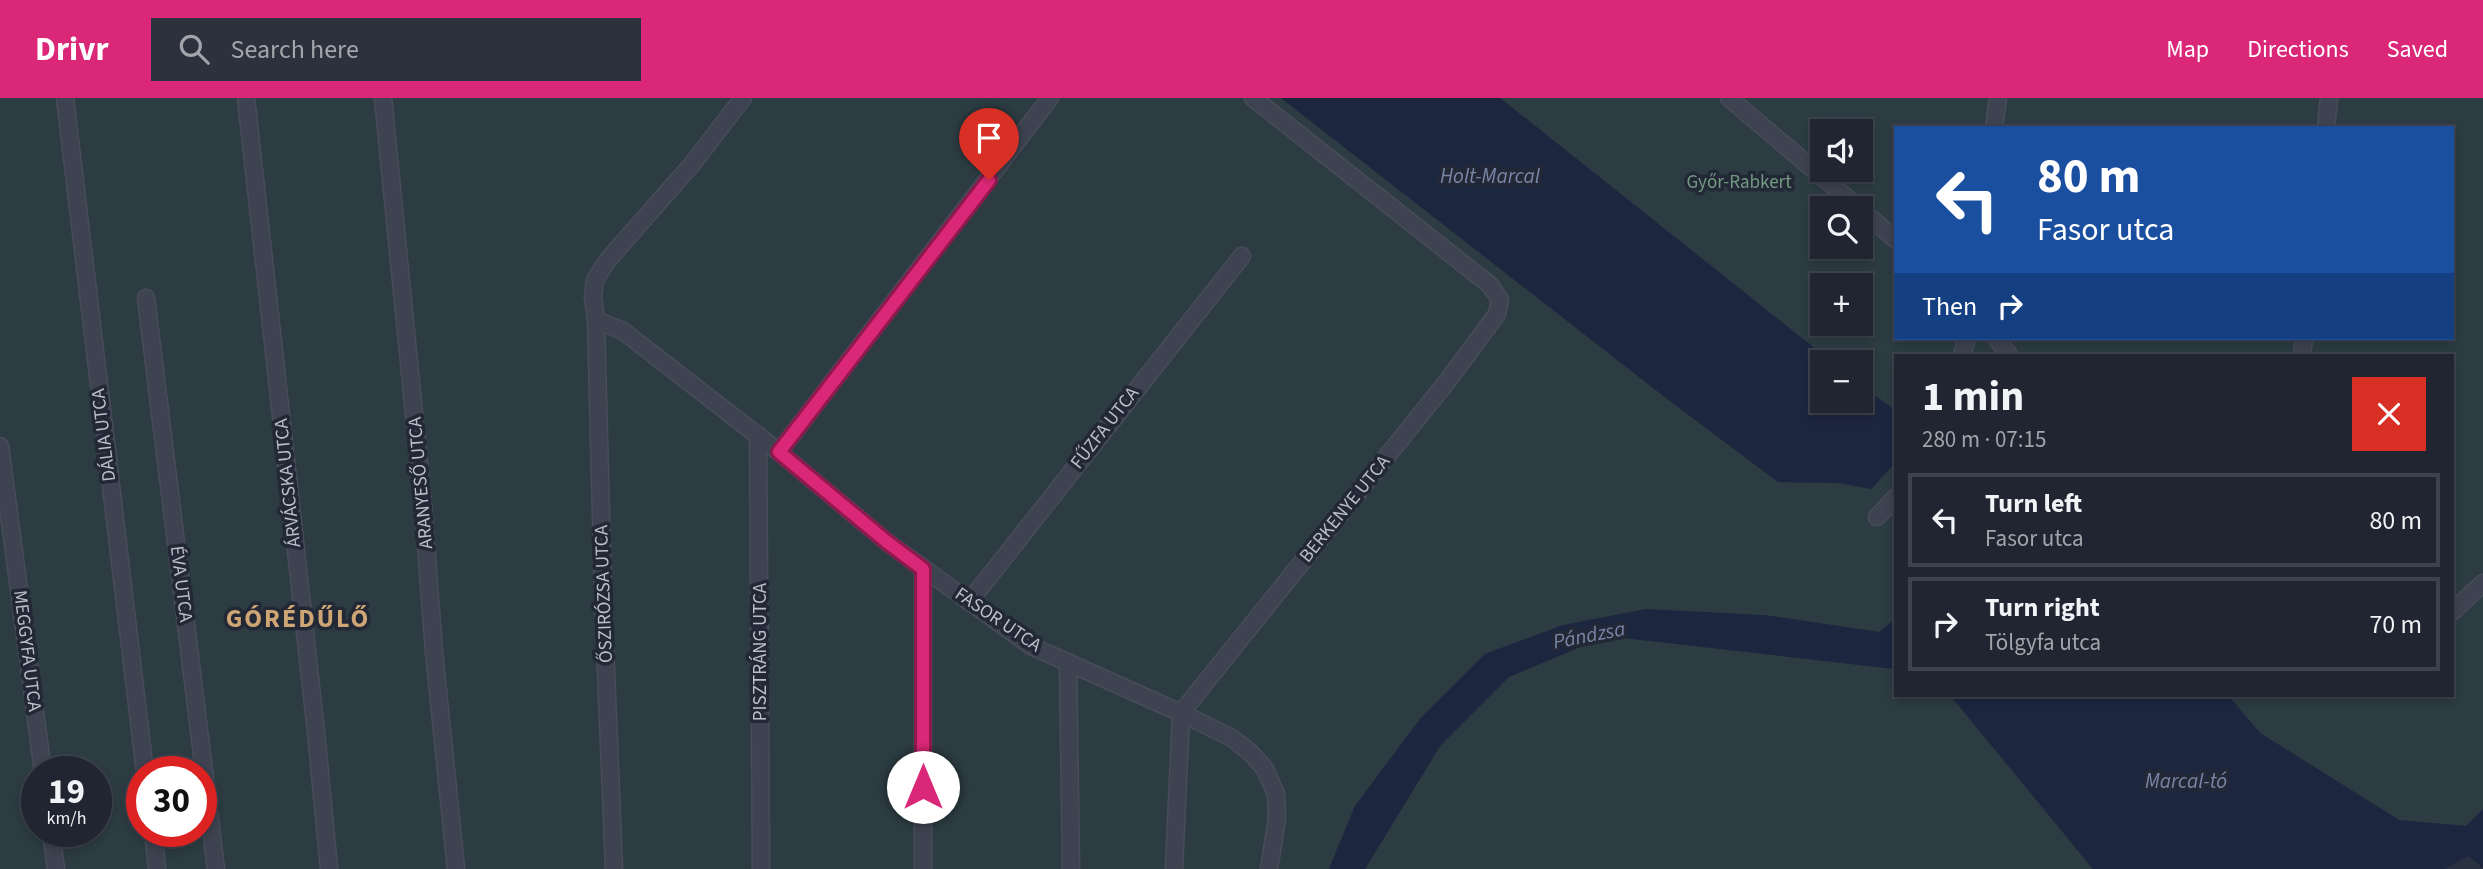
<!DOCTYPE html>
<meta charset="utf-8">
<style>
:root{--surface:#202531;--page:#2d313d;--text:#f1f3f6;--muted:#a2a5ab;--line:#3d424d;--accent:#db2777}
body{margin:0;font-family:"Source Sans 3",sans-serif;background:var(--page);color:var(--text);height:100vh;display:flex;flex-direction:column;font-size:26px;white-space:nowrap}
*{box-sizing:border-box;margin:0}
p{font-size:23px;color:var(--muted)}
.icon{flex:none;width:38px;height:38px;fill:none;stroke:currentColor;stroke-width:2;stroke-linecap:round;stroke-linejoin:round}
.map{position:relative;flex:1;overflow:hidden}
.sheet{position:absolute;left:1894px;top:256px;width:560px;height:343px;display:flex;flex-direction:column;background:var(--surface);border-radius:0px;box-shadow:0 4px 10px #0003,0 0 0 2px var(--line)}
.sheet>*{flex:none}
.banner{position:absolute;left:1894px;top:28px;width:560px;height:214px;border-radius:0px;box-shadow:0 4px 10px #0003,0 0 0 2px var(--line);background:#1a4fa0;color:#fff;overflow:hidden}
.buttons{position:absolute;left:1810px;top:21px;display:grid;gap:14px}
.buttons a{display:grid;place-items:center;width:63px;height:63px;border-radius:0px;background:var(--surface);box-shadow:0 4px 10px #0003,0 0 0 2px var(--line);font-size:35px}
.speed{position:absolute;left:21px;top:658px;display:flex;gap:14px;font-size:35px;font-weight:700;text-align:center}
.speed>*{display:grid;place-content:center;width:91px;height:91px;border-radius:50%;background:var(--surface);box-shadow:0 4px 10px #0003,0 0 0 2px var(--line);line-height:1}
.speed small{font-size:18px;font-weight:400}
.speed .limit{border:10px solid #d22;background:#fff;color:#111}
.pin{position:absolute;display:grid;place-items:center;width:60px;height:60px;color:#fff;margin:-72px -30px;border-radius:50% 50% 50% 0;rotate:-45deg;box-shadow:0 0 7px #0007}
.pin .icon{rotate:45deg}
.me{position:absolute;width:77px;margin:-38px;rotate:0deg;stroke-linejoin:round;filter:drop-shadow(0 0 5px #0008)}
.turn{display:flex;align-items:center;gap:24px;height:147px;padding:0 28px;font-size:32px}
.turn .icon{width:91px;height:91px;stroke-width:2.5}
.turn b{display:block;font-size:49px;line-height:60px}
.then{display:flex;align-items:center;height:66px;padding:0 28px;background:#0003;gap:14px;font-size:26px}
.round{display:grid;place-items:center;flex:none;width:74px;height:74px;border-radius:0px;background:var(--page)}
.overview{display:flex;align-items:center;justify-content:space-between;height:119px;padding:0 28px}
h1{font-size:42px;font-weight:700;line-height:52px}
ul{padding:0;list-style:none}
li{display:flex;align-items:center;gap:21px;height:94px;margin:0 14px 10px;padding:0 14px;border:4px solid var(--line);border-radius:0px}
li div{flex:1}
li b{display:block;font-size:26px}
li em{font-style:normal}
header{display:flex;align-items:center;gap:42px;box-sizing:border-box;height:98px;padding:0 35px;background:var(--accent);color:#fff}
header strong{font-size:33px}
nav{display:flex;gap:38px;margin-inline-start:auto;font-size:24px}
.search{width:490px;height:63px;background:var(--page);display:flex;align-items:center;gap:18px;box-sizing:border-box;padding:0 24px;border-radius:0px;color:var(--muted);font-size:26px}
.map>svg:first-child{display:block}
.green{fill:#2c3c42;fill-rule:evenodd}
.water{fill:#1d263f}
.lines{fill:none;stroke-linecap:round;stroke-linejoin:round}
.street-casing{stroke:#484c5a;stroke-width:19}
.street{stroke:#3e4351;stroke-width:16}
.route-casing{stroke:#8e194d;stroke-width:18}
.route{stroke:#db2777;stroke-width:12}
.labels{text-anchor:middle;dominant-baseline:central;stroke-width:7;stroke-linejoin:round;paint-order:stroke}
.park-label{font-size:19px;fill:#749982;stroke:#222836}
.street-label{font-size:19px;fill:#bbbfcb;stroke:#222836}
.water-label{font-size:21px;font-style:italic;fill:#7885a6;stroke:#222836}
.district-label{font-size:26px;font-weight:bold;letter-spacing:2px;fill:#cda674;stroke:#222836}
</style>
<header>
<strong>Drivr</strong>
<div class="search"><svg class="icon" aria-label="search" viewBox="0 0 24 24"><circle cx="10" cy="10" r="6"/><path d="M15 15l6 6"/></svg>Search here</div>
<nav><a>Map</a><a>Directions</a><a>Saved</a></nav>
</header>
<div class="map">
<svg width="2483" height="771" viewBox="0 0 2483 771">
<rect width="100%" height="100%" fill="#2a3141"/>
<g class="green">
<path d="M0,0H1281L1666,300L1778,384L1839,385L1871,391L1895,365V521L1879,534L1764,517L1563,527L1486,556L1420,621L1355,708L1329,771H0ZM37,674H96V733H37ZM142,674H201V733H142Z"/>
<path d="M1500,0H2483V711L2466,728L2399,722L2260,635L2228,597H2452V257H1895V312L1860,287V264H1832ZM1895,30H2452V240H1895ZM1822,33H1860V72H1822ZM1822,110H1860V149H1822ZM1822,187H1860V226H1822Z"/>
<path d="M1607,538L1895,571V597H1950L2093,771H1365L1440,648L1509,579Z"/>
</g>
<g class="water">
<path d="M1281,0H1500L1832,264H1822V303H1860V287L1895,312V365L1871,391L1839,385L1778,384L1666,300Z"/>
<path d="M1646,511L1764,517L1879,534L1895,521V571L1606,538L1509,579L1440,648L1365,771H1329L1355,708L1420,621L1485,556L1563,527Z"/>
<path d="M1950,597H2228L2260,635L2399,722L2466,728L2483,711V770L2468,758L2445,771H2093Z"/>
</g>
<g class="lines">
<defs>
<g id="street">
<path d="M65,0L145,674"/>
<path d="M246,0L316,634L329,771"/>
<path d="M383,0L423,407L434,554L456,771"/>
<path d="M1729,0L1859,110"/>
<path d="M1994,30L1998,0"/>
<path d="M2326,30L2329,0"/>
<path d="M1860,111L1895,141"/>
<path d="M146,200L216,771"/>
<path d="M596,222L623,233L779,354L887,444L1031,548L1181,615L1232,640L1251,655L1265,671L1276,696L1277,721L1269,771"/>
<path d="M1996,240L2009,257"/>
<path d="M1962,257L1967,240"/>
<path d="M2302,257L2304,240"/>
<path d="M758,337L761,771"/>
<path d="M0,348L43,674"/>
<path d="M779,354L1050,0"/>
<path d="M1877,419L1895,400"/>
<path d="M923,471V771"/>
<path d="M969,504L1242,158"/>
<path d="M2452,514L2483,485"/>
<path d="M1068,564L1071,771"/>
<path d="M51,733L56,771"/>
<path d="M153,733L157,771"/>
<path d="M614,771L603,497L596,222L593,199L595,182L607,163L693,65L743,0"/>
<path d="M1174,771L1181,615L1449,281L1497,216L1500,202L1490,187L1253,0"/>
</g>
</defs>
<use href="#street" class="street-casing"/>
<use href="#street" class="street"/>
</g>
<g class="lines">
<defs>
<path id="route" d="M923,689V471L887,444L779,354L989,82"/>
</defs>
<use href="#route" class="route-casing"/>
<use href="#route" class="route"/>
</g>
<g class="labels">
<g class="park-label">
<text x="1739" y="84">Győr-Rabkert</text>
</g>
<g class="street-label">
<text transform="translate(1105 330) rotate(-52)">FŰZFA UTCA</text>
<text transform="translate(104 337) rotate(-97)">DÁLIA UTCA</text>
<text transform="translate(288 385) rotate(-96)">ÁRVÁCSKA UTCA</text>
<text transform="translate(421 385) rotate(-95)">ARANYESŐ UTCA</text>
<text transform="translate(1345 411) rotate(-51)">BERKENYE UTCA</text>
<text transform="translate(181 486) rotate(83)">ÉVA UTCA</text>
<text transform="translate(604 496) rotate(-92)">ŐSZIRÓZSA UTCA</text>
<text transform="translate(998 522) rotate(34)">FASOR UTCA</text>
<text transform="translate(27 553) rotate(83)">MEGGYFA UTCA</text>
<text transform="translate(760 554) rotate(-90)">PISZTRÁNG UTCA</text>
</g>
<g class="water-label">
<text x="1490" y="78">Holt-Marcal</text>
<text transform="translate(1589 537) rotate(-11)">Pándzsa</text>
<text x="2186" y="683">Marcal-tó</text>
</g>
<g class="district-label">
<text x="298" y="520">GÓRÉDŰLŐ</text>
</g>
</g>
</svg>
<div class="buttons">
<a><svg class="icon" aria-label="sound" viewBox="0 0 24 24"><path d="M4 9h4l5-4v14l-5-4H4zM17 9q2 3 0 6"/></svg></a>
<a><svg class="icon" aria-label="search" viewBox="0 0 24 24"><circle cx="10" cy="10" r="6"/><path d="M15 15l6 6"/></svg></a>
<a>+</a>
<a>−</a>
</div>
<div class="speed"><div>19<small>km/h</small></div><div class="limit">30</div></div>
<div class="pin" style="left:989px;top:82px;background:#d93025"><svg class="icon" aria-label="arrive" viewBox="0 0 24 24"><path d="M6 21V4h12l-3 4 3 4H6"/></svg></div>
<svg class="me" style="left:923px;top:689px" viewBox="-20 -20 40 40"><circle r="19" fill="#fff"/><path d="M0-13L10 11 0 6-10 11z" fill="#db2777"/></svg>
<div class="banner">
<div class="turn"><svg class="icon" aria-label="left" viewBox="0 0 24 24"><path d="M17 20v-9H6M10 6l-5 5 5 5"/></svg><div><b>80 m</b>Fasor utca</div></div>
<div class="then">Then<svg class="icon" aria-label="right" viewBox="0 0 24 24"><path d="M7 20v-9h11M14 6l5 5-5 5"/></svg></div>
</div>
<section class="sheet">
<div class="overview"><div><h1>1 min</h1><p>280 m · 07:15</p></div><a class="round" style="background:#d93025;color:#fff"><svg class="icon" aria-label="close" viewBox="0 0 24 24"><path d="M6 6l12 12M18 6L6 18"/></svg></a></div>
<ul>
<li><svg class="icon" aria-label="left" viewBox="0 0 24 24"><path d="M17 20v-9H6M10 6l-5 5 5 5"/></svg><div><b>Turn left</b><p>Fasor utca</p></div><em>80 m</em></li>
<li><svg class="icon" aria-label="right" viewBox="0 0 24 24"><path d="M7 20v-9h11M14 6l5 5-5 5"/></svg><div><b>Turn right</b><p>Tölgyfa utca</p></div><em>70 m</em></li>
</ul>
</section>
</div>
